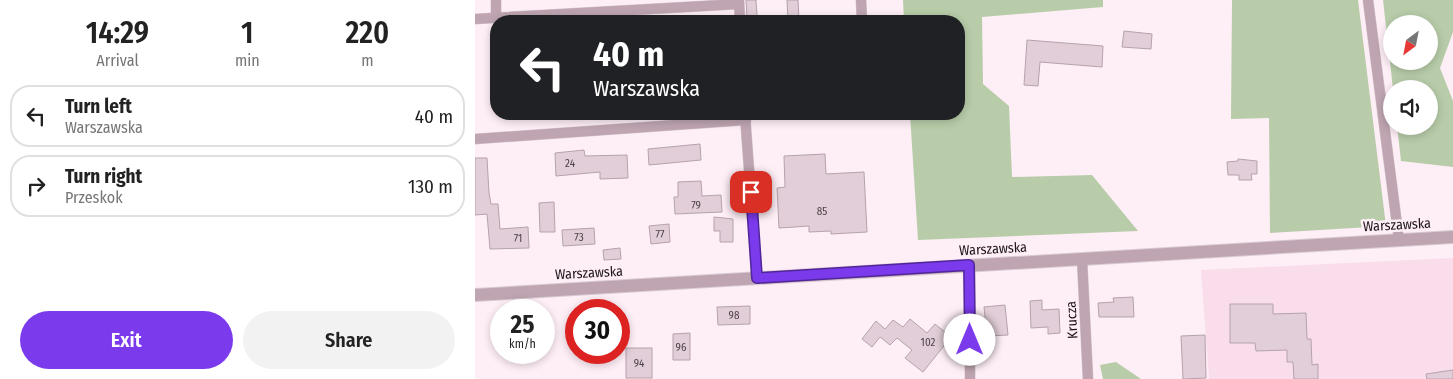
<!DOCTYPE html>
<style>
:root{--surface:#fff;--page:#f2f2f2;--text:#222;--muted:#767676;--line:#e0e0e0;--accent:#7c3aed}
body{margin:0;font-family:"Fira Sans Condensed",sans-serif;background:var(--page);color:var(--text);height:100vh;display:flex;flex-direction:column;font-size:19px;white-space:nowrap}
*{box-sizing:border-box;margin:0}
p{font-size:16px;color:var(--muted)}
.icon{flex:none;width:28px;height:28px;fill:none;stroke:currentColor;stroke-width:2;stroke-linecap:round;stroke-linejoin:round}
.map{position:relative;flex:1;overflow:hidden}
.details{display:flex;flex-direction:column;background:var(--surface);width:475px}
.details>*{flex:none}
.banner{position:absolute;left:15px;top:15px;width:475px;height:105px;border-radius:20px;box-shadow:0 2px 8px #0003;background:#202124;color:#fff;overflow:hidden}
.needle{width:32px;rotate:212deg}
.buttons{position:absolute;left:908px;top:15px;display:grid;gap:10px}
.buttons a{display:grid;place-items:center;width:55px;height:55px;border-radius:50%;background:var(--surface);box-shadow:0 2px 8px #0003;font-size:25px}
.speed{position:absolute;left:15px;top:299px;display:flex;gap:10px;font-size:25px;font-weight:700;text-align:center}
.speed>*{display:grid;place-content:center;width:65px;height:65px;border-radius:50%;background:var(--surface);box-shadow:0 2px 8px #0003;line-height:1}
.speed small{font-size:12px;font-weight:400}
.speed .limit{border:8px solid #d22;background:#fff;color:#111}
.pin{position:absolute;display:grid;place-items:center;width:42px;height:42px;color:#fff;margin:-21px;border-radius:10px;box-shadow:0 2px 8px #0006}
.me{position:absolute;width:55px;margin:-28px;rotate:0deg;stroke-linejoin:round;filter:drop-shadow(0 0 4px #0008)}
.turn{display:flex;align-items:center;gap:18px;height:105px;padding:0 20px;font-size:22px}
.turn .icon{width:65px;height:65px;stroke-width:2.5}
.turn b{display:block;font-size:35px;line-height:42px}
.eta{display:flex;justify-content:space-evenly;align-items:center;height:85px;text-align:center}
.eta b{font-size:30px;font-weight:600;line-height:35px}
.cta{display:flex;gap:10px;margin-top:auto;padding:10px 20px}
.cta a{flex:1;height:58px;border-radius:30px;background:var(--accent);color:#fff;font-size:20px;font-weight:600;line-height:58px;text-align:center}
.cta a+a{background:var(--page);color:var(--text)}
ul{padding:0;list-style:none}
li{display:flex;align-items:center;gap:15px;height:62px;margin:0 10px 8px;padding:0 10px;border:2px solid var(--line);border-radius:20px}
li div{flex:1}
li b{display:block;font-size:19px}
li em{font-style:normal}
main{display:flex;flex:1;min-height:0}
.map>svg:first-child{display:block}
.built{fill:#f9ddeb}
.green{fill:#b8cca9;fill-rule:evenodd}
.building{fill:#e2ced8;stroke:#b5a2ab}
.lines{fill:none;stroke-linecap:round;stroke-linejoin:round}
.minor-casing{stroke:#dacbd3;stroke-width:11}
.tertiary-casing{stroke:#dacbd3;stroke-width:14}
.minor{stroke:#bea5b1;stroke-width:10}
.tertiary{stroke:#bea5b1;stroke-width:12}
.route-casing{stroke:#51269a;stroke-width:12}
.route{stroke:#7c3aed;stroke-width:9}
.labels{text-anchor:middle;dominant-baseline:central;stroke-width:5;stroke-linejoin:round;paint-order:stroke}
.number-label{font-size:11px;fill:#4e4349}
.street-label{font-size:14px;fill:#1c1519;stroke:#feeef6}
</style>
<main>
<section class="details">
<div class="eta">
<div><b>14:29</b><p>Arrival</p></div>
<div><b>1</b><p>min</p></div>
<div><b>220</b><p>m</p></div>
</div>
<ul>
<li><svg class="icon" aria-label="left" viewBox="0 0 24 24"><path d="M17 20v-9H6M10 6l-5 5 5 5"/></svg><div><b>Turn left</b><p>Warszawska</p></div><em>40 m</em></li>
<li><svg class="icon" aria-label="right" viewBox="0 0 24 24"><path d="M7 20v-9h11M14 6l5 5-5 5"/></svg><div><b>Turn right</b><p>Przeskok</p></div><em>130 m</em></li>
</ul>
<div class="cta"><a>Exit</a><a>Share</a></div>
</section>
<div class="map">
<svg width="978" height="379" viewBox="0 0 978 379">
<rect width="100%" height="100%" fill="#feeef6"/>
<path class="built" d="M978,258V379H734L726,270Z"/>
<g class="green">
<path d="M428,0H628V7L507,17L508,84L534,106L537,177L617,175L663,231L443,240L435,114H484V21H429Z"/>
<path d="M757,0H883L911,226L795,233L794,118L756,119Z"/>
<path d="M908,0H978V32L965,68L978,101V167L926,161L922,126H954V89H918ZM916,24H954V61H916Z"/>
<path d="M641,362L666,379H628L625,365Z"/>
</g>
<g class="building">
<path d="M271,0H281L282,16L272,17Z"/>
<path d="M312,0H323L324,21H313Z"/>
<path d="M649,31L677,34L676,49L647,47Z"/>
<path d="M552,40L628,46L627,67L565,62L563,86L549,85Z"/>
<path d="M225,144L226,160L174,165L173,149Z"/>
<path d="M109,150L110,156L152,155L153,178L125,179V172L81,176L80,153Z"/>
<path d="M350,154L351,174L389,172L392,232L356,234V231L334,232V226L304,228L302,188L310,187L309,156Z"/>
<path d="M0,158H12L14,193L16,204H23L25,229L53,227L54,248L15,249L12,214L0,215Z"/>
<path d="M763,159L782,161V174H776L777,180H764V175H753L752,162L763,161Z"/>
<path d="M226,181L227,196L246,195L247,212L200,214L199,197H203V182Z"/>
<path d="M79,202L80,232H65L64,203Z"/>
<path d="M239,217L258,219V242H245V231H239Z"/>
<path d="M194,224L195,242L176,244L174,226Z"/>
<path d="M119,228L120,244L88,246L87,230Z"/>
<path d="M145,248L146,259L129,260L128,250Z"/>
<path d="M658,297L659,317H624L623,303L639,302L638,298Z"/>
<path d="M567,300V310L584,309L585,333L573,334V327L556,328L555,301Z"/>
<path d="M755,304H798V314L831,313L832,339H836L837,365L843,364V379H819L818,362H812V350L781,351L780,343H755Z"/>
<path d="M530,305L533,335L512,336L509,307Z"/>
<path d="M275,306V324L243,325L242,307Z"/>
<path d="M435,319L452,333L460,324L476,337L448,372L430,358L437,350L422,338L415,345L405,337L397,347L387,339L401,321L410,329L418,320L428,327Z"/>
<path d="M215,333V360H198V334Z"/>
<path d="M730,335L731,378L708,379L706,336Z"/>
<rect x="151" y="348" width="26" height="30"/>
<path d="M978,370V379H952L951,374Z"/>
</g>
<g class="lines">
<defs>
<g id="minor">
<path d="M21,0V17"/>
<path d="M264,0L265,21"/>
<path d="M386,0L387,21"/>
<path d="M893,0L924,240"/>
<path d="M0,19L264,4"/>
<path d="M270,115L282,278"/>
<path d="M0,139L271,120"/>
<path d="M607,259L613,379"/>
<path d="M495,265V379"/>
</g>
<path id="tertiary" d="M0,295L978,237"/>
</defs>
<use href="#minor" class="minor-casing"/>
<use href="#tertiary" class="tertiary-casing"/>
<use href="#minor" class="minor"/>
<use href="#tertiary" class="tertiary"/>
</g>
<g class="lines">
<defs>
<path id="route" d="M276,192L282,278L494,265L495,340"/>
</defs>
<use href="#route" class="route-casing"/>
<use href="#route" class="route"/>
</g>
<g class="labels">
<g class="number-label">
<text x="95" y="163">24</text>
<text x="221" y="205">79</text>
<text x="347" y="211">85</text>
<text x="185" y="234">77</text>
<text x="104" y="237">73</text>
<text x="43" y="238">71</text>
<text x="259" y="315">98</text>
<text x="453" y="342">102</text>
<text x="206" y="347">96</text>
<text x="164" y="363">94</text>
</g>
<g class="street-label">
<text transform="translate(922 225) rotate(-3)">Warszawska</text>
<text transform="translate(518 249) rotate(-3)">Warszawska</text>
<text transform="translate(114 273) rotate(-3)">Warszawska</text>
<text transform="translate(597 320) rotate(-93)">Krucza</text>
</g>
</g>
</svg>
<div class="buttons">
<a><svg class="needle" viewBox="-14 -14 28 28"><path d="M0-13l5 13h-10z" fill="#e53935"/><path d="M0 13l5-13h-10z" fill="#767676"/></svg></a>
<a><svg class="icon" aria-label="sound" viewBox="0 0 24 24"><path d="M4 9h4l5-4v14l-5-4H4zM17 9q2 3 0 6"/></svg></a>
</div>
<div class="speed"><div>25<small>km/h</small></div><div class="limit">30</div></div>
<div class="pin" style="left:276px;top:192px;background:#d93025"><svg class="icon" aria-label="arrive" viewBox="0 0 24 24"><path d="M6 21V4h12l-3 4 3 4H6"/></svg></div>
<svg class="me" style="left:495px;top:340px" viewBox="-20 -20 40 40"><circle r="19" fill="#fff"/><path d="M0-13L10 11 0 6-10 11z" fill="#7c3aed"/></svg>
<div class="banner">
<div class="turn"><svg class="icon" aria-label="left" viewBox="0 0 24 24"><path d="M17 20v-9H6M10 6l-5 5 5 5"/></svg><div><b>40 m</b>Warszawska</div></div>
</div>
</div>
</main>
